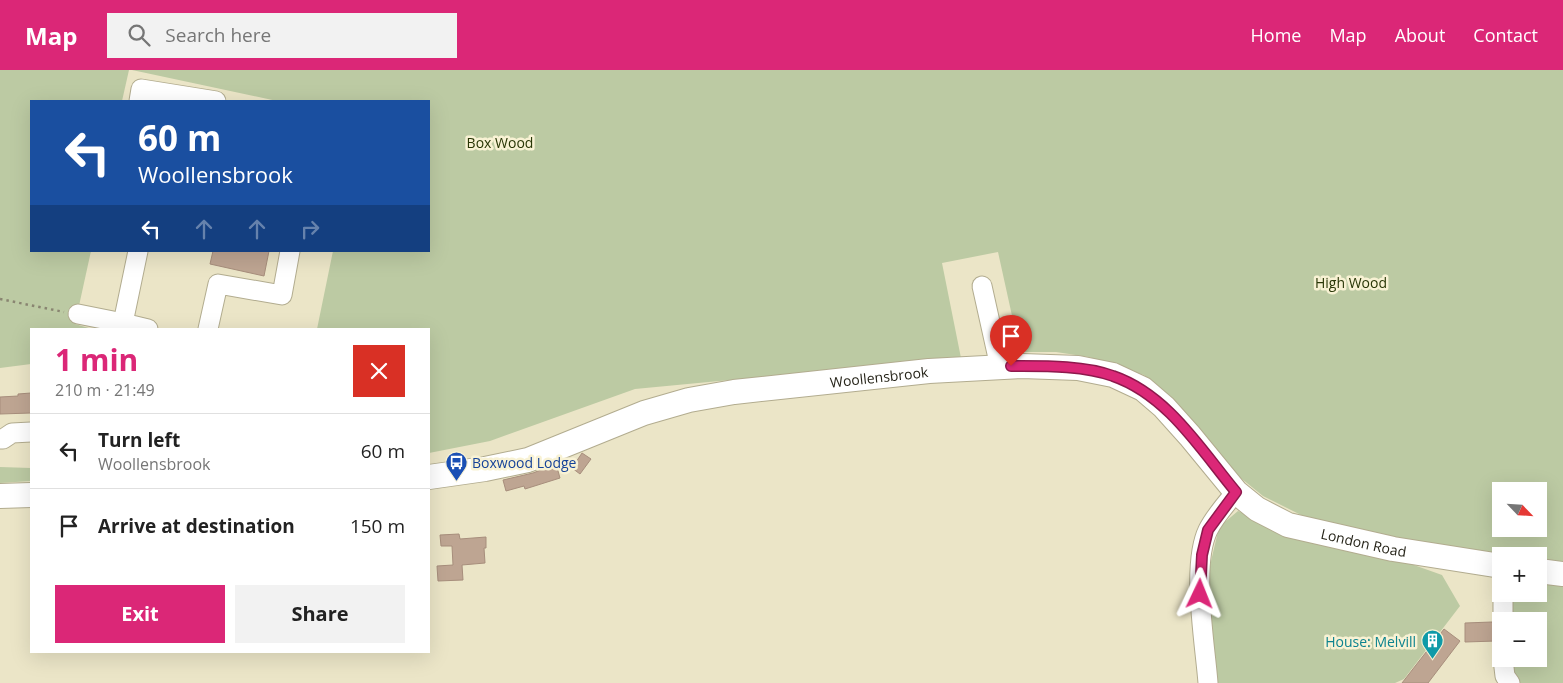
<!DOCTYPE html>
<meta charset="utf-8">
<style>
:root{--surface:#fff;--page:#f2f2f2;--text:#222;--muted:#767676;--line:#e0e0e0;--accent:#db2777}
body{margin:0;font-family:"Open Sans",sans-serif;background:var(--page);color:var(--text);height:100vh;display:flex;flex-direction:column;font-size:19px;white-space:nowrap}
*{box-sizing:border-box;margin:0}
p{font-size:16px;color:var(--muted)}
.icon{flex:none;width:28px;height:28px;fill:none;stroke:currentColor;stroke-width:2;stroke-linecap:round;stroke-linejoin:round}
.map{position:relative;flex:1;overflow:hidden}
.sheet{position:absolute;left:30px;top:258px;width:400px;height:325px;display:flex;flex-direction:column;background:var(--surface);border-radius:0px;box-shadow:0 5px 20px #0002}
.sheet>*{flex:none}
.top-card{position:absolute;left:30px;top:30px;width:400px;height:152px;border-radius:0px;box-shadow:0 5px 20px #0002;background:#1a4fa0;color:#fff;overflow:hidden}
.needle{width:32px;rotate:115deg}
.fabs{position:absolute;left:1492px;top:412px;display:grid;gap:10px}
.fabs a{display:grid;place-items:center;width:55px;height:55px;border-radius:0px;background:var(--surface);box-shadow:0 5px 20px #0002;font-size:25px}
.pin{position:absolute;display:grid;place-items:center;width:42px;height:42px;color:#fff;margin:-51px -21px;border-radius:50% 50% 50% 0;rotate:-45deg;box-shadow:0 0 5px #0007}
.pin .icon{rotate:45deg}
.me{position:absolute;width:55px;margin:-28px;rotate:2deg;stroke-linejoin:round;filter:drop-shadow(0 0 4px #0008)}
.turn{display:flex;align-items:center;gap:18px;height:105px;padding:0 25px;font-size:22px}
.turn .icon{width:65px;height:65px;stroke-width:2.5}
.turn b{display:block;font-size:35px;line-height:42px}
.lanes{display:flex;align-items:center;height:48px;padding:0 25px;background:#0003;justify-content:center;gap:25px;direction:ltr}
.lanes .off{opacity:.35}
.round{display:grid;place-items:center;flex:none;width:52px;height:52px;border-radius:0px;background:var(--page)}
.summary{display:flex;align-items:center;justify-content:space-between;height:85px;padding:0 25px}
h1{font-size:30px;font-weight:700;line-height:38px;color:var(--accent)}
.primary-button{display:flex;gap:10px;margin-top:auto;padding:10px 25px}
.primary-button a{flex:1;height:58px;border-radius:0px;background:var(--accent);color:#fff;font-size:20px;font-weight:700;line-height:58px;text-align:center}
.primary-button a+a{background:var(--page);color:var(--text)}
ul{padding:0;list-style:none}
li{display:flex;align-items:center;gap:15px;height:75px;padding:0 25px;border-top:1px solid var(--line)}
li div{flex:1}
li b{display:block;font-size:19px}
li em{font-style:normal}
header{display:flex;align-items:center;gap:30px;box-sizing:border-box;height:70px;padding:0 25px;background:var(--accent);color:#fff}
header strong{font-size:24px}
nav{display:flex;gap:28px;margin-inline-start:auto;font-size:18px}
.search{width:350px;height:45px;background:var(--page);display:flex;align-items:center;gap:12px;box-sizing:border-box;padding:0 18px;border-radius:0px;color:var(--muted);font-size:19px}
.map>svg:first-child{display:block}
.green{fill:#bccaa3;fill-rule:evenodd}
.building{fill:#bea592;stroke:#a78e7c}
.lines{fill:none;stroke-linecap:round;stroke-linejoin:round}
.minor-casing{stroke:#b2ac8f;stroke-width:21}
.major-casing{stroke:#b2ac8f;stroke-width:26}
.path{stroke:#898571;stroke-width:2.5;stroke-dasharray:2.5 4;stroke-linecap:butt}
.minor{stroke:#fff;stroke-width:19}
.major{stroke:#fff;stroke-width:24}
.route-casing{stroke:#8e194d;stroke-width:12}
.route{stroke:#db2777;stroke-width:9}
.labels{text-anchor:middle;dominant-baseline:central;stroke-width:5;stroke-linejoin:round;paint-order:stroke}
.park-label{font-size:14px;fill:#293707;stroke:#f8f2d4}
.street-label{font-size:14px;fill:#262419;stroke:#f8f2d4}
.transit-label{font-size:14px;fill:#164399;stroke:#f8f2d4;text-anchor:start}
.culture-label{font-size:14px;fill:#0d838f;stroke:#f8f2d4;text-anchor:end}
</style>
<header>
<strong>Map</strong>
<div class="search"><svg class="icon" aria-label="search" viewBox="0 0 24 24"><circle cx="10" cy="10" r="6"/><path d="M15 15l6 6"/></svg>Search here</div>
<nav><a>Home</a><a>Map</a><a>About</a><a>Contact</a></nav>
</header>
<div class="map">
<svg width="1563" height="613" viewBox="0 0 1563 613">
<rect width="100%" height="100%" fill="#ebe5c7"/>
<g class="green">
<path d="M0,0H129L122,31H31V181H91L75,254L92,259H31V294L0,298Z"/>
<path d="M132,0H1563V497L1539,494V486H1501L1361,463L1301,445L1263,426L1232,401L1205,367L1144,305L1089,287L1056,282H1020L998,182L942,193L961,288L635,319L490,371L429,383V259H317L333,181H429V31H277ZM1501,421H1539V459H1501Z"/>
<path d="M0,397L31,398V411L0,413Z"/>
<path d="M1238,441L1279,460L1329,477L1397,489L1442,505L1460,536L1404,609L1395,613H1216L1208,504L1219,457Z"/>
<path d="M1539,511L1563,514V613H1519L1515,608L1510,589H1539V551H1508L1506,524H1539Z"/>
</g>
<g class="building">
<path d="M213,181H269L264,206L210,194Z"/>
<path d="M31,323V343L0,344V327L18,326V324Z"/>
<path d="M582,383L591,389L580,404L572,398Z"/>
<path d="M556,394L560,408L525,419L524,416L506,421L503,410L533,403Z"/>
<path d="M459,464L460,469L486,467V478H484L485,493L462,495L463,510L438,511L437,496L453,495L452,476H441L440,465Z"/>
<path d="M1492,552L1496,560V571L1465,572V553Z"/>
<path d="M1444,559L1460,571L1428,613H1402Z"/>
</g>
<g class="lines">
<defs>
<g id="minor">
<path d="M139,31L141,19L216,31"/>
<path d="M138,181L123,253L148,259"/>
<path d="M982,216L1000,297"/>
<path d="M78,244L123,253"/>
<path d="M208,259L218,214L282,225L290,181"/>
<path d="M0,369H3L12,363L31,362"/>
<path d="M1503,524V551"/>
<path d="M1503,589L1505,606L1510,613"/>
<path d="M1208,613C1205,573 1191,495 1208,460C1215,446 1226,434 1236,422"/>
</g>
<g id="major">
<path id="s1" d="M429,407L485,399L528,390L644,343L689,330L734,322L929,301L1022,296L1078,298L1113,305L1143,319L1164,337L1190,366L1236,422L1257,439L1288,455L1393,479L1501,496"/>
<path d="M0,426L31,425"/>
<path d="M1539,501L1563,504"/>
</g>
</defs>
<use href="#minor" class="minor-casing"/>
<use href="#major" class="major-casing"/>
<path class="path" d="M0,229L64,242"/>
<use href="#minor" class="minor"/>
<use href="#major" class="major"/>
</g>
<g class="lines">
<defs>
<path id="route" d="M1011,296C1042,296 1084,295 1113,306C1168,325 1201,380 1236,422L1208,460L1202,485L1200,524"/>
</defs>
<use href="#route" class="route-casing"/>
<use href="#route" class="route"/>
</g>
<defs>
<symbol id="bus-pin" viewBox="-11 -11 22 30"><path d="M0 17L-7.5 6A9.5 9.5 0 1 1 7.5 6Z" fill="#1a4fb4" stroke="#f8f2d4"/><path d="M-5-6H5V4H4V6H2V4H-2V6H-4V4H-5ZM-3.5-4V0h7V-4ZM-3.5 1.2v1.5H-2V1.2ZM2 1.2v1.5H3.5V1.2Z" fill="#fff"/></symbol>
<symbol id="building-pin" viewBox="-11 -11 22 30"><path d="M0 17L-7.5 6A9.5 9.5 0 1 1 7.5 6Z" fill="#0f9aa8" stroke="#f8f2d4"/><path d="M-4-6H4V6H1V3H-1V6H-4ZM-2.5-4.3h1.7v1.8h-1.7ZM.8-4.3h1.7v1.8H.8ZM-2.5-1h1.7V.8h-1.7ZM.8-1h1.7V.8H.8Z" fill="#fff"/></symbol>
</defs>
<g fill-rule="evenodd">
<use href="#bus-pin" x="444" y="380" width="25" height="34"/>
<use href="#building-pin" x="1420" y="558" width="25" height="34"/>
</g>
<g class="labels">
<g class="park-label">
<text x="500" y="72">Box Wood</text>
<text x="1351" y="212">High Wood</text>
</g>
<g class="street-label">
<text stroke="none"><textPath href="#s1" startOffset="464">Woollensbrook</textPath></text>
<text stroke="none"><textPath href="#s1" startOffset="1011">London Road</textPath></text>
</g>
<g class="transit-label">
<text x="472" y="392">Boxwood Lodge</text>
</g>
<g class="culture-label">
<text x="1416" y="571">House: Melvill</text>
</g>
</g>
</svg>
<div class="fabs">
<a><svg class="needle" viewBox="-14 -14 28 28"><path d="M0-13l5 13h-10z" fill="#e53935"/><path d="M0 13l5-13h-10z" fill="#767676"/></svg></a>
<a>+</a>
<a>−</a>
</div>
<div class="pin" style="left:1011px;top:296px;background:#d93025"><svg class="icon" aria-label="arrive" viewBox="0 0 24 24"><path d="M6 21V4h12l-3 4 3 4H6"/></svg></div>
<svg class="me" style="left:1200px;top:524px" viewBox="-20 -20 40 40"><path d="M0-17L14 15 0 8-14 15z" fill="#db2777" stroke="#fff" stroke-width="4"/></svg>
<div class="top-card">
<div class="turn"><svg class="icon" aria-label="left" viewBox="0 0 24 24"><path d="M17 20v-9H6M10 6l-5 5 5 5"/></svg><div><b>60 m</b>Woollensbrook</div></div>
<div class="lanes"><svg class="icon" aria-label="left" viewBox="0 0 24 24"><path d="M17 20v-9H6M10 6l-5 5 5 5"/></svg><svg class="icon off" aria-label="ahead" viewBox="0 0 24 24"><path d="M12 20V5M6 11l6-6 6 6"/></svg><svg class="icon off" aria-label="ahead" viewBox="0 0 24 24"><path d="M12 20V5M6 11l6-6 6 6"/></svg><svg class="icon off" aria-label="right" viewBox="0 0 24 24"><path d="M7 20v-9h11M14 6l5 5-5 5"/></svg></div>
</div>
<section class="sheet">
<div class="summary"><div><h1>1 min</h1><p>210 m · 21:49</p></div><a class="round" style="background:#d93025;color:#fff"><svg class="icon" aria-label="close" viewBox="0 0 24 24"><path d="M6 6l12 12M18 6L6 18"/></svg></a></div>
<ul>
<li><svg class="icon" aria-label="left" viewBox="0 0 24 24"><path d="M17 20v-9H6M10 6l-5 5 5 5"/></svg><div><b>Turn left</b><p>Woollensbrook</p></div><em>60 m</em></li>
<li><svg class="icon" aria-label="arrive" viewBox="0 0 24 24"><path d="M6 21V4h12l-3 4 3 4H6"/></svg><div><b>Arrive at destination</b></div><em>150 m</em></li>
</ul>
<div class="primary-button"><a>Exit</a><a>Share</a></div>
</section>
</div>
